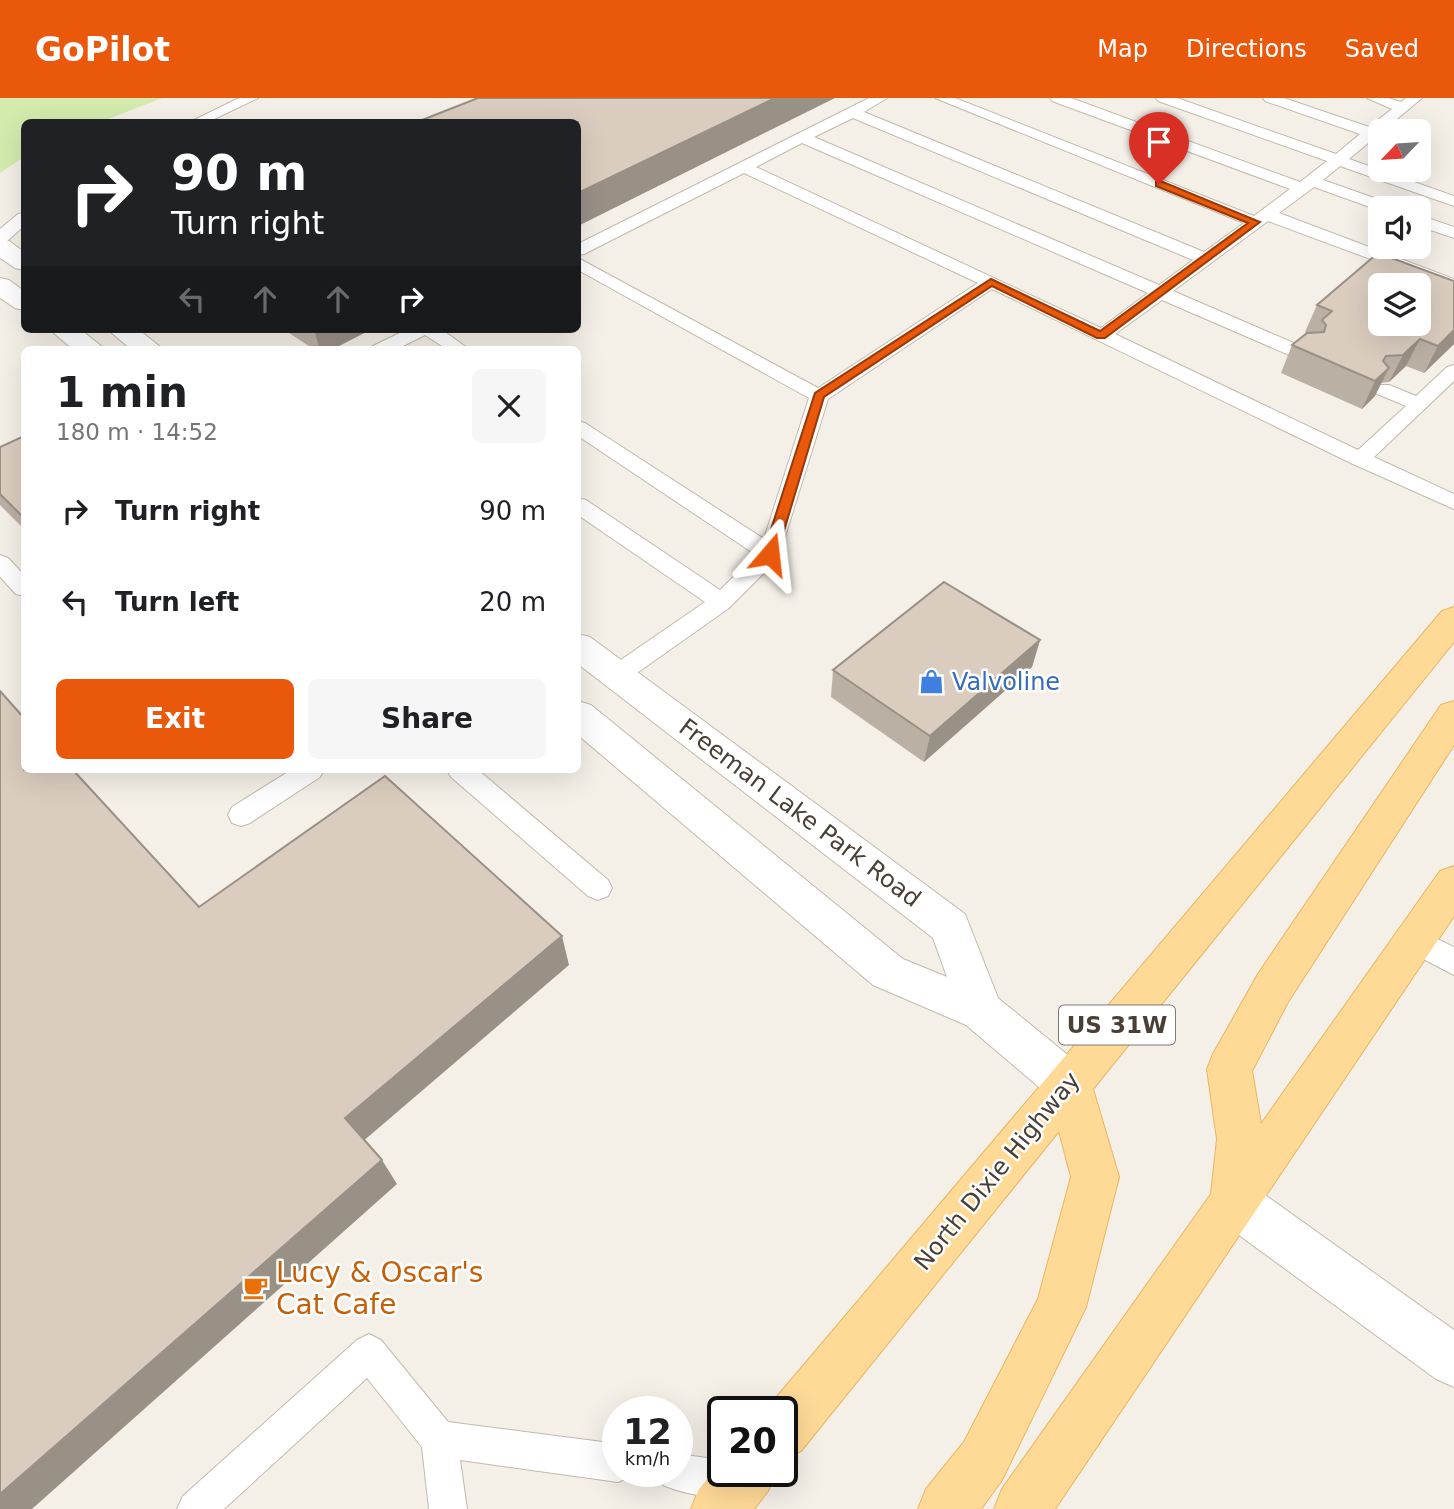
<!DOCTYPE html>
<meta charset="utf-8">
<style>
:root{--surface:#fff;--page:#f6f6f6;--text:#202124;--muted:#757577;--accent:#ea580c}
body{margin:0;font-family:"DejaVu Sans",sans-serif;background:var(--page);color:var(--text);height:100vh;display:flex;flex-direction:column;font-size:26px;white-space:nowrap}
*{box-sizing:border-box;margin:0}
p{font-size:23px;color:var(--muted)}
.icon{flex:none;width:38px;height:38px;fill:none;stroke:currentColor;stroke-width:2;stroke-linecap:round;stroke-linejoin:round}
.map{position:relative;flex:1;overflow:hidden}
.drawer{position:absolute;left:21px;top:248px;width:560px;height:427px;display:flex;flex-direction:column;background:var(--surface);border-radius:10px;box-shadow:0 7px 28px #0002}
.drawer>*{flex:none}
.hud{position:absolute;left:21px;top:21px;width:560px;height:214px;border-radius:10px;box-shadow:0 7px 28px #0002;background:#202124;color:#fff;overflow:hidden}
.needle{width:46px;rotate:245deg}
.fabs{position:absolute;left:1368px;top:21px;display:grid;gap:14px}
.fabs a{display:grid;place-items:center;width:63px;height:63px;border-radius:10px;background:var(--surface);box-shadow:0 7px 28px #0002;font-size:35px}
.speed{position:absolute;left:602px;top:1298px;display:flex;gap:14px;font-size:35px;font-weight:700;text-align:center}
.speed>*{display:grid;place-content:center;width:91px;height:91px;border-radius:50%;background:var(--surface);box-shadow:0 7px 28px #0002;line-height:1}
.speed small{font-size:18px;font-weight:400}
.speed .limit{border:4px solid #111;border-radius:10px;background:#fff;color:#111}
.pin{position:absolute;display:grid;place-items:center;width:60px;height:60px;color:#fff;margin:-72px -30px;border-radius:50% 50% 50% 0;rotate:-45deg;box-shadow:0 0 7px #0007}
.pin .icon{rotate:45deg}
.me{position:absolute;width:77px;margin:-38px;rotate:17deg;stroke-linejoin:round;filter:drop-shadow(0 0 5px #0008)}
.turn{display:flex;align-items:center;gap:24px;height:147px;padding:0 35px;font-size:32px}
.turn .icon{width:91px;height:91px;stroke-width:2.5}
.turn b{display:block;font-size:49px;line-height:60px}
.lanes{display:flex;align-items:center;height:66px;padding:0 35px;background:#0003;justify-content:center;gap:35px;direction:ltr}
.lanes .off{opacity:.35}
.round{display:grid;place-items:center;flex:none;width:74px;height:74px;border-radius:10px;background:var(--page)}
.overview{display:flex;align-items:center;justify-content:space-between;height:119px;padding:0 35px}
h1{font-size:42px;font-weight:700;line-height:52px}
.button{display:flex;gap:14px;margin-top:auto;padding:14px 35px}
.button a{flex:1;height:80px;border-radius:10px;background:var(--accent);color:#fff;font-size:28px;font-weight:700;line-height:80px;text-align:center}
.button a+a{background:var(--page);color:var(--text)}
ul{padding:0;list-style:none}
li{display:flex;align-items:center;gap:21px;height:91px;padding:0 35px}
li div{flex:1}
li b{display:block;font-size:26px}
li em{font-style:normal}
header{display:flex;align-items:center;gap:42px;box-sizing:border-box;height:98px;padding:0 35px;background:var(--accent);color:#fff}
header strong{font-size:33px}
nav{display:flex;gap:38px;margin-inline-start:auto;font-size:24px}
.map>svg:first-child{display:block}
.green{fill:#d4ebae}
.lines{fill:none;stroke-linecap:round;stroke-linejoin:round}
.service-casing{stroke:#c3b9ac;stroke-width:2}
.minor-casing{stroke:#c3b9ac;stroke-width:2}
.primary-casing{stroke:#e9b660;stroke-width:2}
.service{fill:#fff;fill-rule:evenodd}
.minor{fill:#fff;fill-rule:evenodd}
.primary{fill:#ffd996;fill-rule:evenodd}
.wall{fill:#bbb0a4}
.shaded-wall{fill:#999086}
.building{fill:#dacdbf;stroke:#999086;stroke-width:2;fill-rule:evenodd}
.route{fill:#ea580c;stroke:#983908;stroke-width:2}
.labels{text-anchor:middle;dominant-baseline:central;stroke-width:5;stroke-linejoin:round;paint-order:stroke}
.shield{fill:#fff;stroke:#7f7972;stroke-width:2}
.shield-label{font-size:23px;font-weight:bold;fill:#483f36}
.shop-label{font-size:24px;fill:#366cbe;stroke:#fff;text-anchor:start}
.street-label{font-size:24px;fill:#483f36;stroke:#fff}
.near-food-label{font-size:28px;fill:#c56008;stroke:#fff;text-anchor:start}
</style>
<header>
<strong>GoPilot</strong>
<nav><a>Map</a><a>Directions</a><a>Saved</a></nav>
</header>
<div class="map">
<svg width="1454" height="1411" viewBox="0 0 1454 1411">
<rect width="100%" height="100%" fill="#f4efe7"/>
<path class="green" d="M0,0H162L101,24H24V59L0,75Z"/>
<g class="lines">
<defs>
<g id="service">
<path d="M239,0H258L208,24H190Z"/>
<path d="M869,0H887L864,14L1204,154L1244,125L935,0H955L1254,118L1290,91L1052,3L1050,0H1071L1300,84L1327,63L1158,3L1156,0H1177L1336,56L1360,36L1265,3L1263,0H1284L1369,29L1392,11L1367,0H1388L1401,4L1406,0H1422L1349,61L1454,98V108L1340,68L1323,82L1394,107L1396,110H1381V113L1314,89L1279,115L1454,181V192L1268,123L1173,193L1310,252L1312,256L1310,260H1296L1162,202L1115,236L1358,352L1406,308L1375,295L1372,291L1375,287H1389L1416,298L1447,269L1454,267V283L1374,359L1454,396V411L1353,366L992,191L828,301L778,461L729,510L627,582L618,585L609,582L606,576L609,570L705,504L578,417V400L586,402L720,492L756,457L578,338V323L585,325L764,441L809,300L578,172V160L818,290L978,185L744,75L584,156L578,157V146ZM853,20L1193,162L1159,187L814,39ZM802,45L1148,195L1101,230L756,69Z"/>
<path d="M24,115V128L6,144L0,145V131L18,116Z"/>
<path d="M1419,117L1454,129V140L1419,128Z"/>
<path d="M408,231H441L470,252H448L425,237L395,252H371L373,248Z"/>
<path d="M0,457L8,460L24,477V498L16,496L0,479Z"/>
<path d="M291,672H324L320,679L250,725L241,728L232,725L228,717L232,709Z"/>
<path d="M447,672H478L608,782L612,790L608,798L598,802L588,798L451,679Z"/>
<path d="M1414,830L1454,849V877L1404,851L1400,842L1404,833Z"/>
<path d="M369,1236L381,1242L448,1324L618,1346V1374H633L631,1378L618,1384L460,1362L467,1411H429L422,1349L367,1280L224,1411H177L183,1398L357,1242Z"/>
<path d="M677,1356L723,1362V1374H756L760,1383L754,1396C732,1405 685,1397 663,1387L657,1374H677Z"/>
</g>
<g id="minor">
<path d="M0,141L9,143L24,154V172L15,170L0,160Z"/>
<path d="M0,180L9,182L24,193V212L15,210L0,200Z"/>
<path d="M49,231H80L106,252H74Z"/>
<path d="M107,231H138L164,252H132Z"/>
<path d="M578,536L590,539L965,816L998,900L1085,971L1092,986L1085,1001L1069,1007L1053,1001L966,927L873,887L578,637V603L591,607L903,861L947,879L933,840L578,566Z"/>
<path d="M1234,1080L1251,1087L1454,1232V1289L1436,1281L1217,1121L1210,1104L1217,1087Z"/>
</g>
<g id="primary">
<path d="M1454,509V544L1093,991L1119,1079L1086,1209L1002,1382L981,1411H918L926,1391L964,1344L1038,1201L1071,1079L1059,1033L801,1353L782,1361V1314H764L1442,513Z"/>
<path d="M1454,603V647L1288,904L1252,973L1261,1026L1440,773L1454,768V818L1055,1411H994L1002,1391L1211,1096L1217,1041L1207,971L1213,956L1258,876L1441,607Z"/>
<path d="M723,1363V1374H776L768,1393L754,1411H691L699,1391Z"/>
</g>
</defs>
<use href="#service" class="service-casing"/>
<use href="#minor" class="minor-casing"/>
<use href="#primary" class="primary-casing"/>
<use href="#service" class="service"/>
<use href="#minor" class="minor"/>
<use href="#primary" class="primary"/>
</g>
<g class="wall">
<path d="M1454,183V246L1424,275L1406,268L1389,284L1381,285L1375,298L1362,311L1281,275L1292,247L1307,235L1305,234L1317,207Z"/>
<path d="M283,231H372L331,252H315Z"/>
<path d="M24,338V431L0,407V349Z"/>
<path d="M1040,542L1032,569L924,664L831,599L833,572Z"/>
</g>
<g class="shaded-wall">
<path d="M775,0H835L578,128V95Z"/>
<path d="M314,231H372L331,252H320Z"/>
<path d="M1454,232V246L1424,275L1438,248Z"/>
<path d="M1420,241L1406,268L1389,284L1403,257Z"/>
<path d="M1389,270L1375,298L1362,311L1375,283Z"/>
<path d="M1040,542L1032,569L924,664L930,638Z"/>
<path d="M562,838L569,867L361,1045L345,1020Z"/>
<path d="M382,1062L397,1086L32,1411H0V1396Z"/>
</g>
<g class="building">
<path d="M478,0H775L578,95V24H417Z"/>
<path d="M1378,155L1454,183V232L1438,248L1420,241L1403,257L1386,258L1383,263L1389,270L1375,283L1292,247L1307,235L1324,234L1326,227L1322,222L1332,213L1317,207ZM1381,187H1419V226H1381Z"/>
<path d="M24,338V420L0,396V349Z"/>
<path d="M944,484L1040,542L930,638L833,572Z"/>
<path d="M0,593L24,620V672H73L199,809L385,678L562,838L345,1020L382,1062L0,1396Z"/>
</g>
<path class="route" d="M1156,84H1163L1260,124L1105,240H1097L992,188L824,299L777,456L775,459H765L763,456L815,295L991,181L1100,233L1248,125L1156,88Z"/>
<defs>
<symbol id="shop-bare" viewBox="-9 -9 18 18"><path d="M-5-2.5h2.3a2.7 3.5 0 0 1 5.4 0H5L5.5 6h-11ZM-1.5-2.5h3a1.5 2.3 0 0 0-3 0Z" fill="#3f7fe0" stroke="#fff" stroke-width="2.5" paint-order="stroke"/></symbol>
<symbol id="cafe-bare" viewBox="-9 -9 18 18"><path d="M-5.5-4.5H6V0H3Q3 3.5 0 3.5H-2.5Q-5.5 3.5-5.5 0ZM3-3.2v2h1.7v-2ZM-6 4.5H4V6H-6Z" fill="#e8710a" stroke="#fff" stroke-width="2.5" paint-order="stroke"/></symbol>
</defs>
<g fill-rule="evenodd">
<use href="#shop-bare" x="914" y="566" width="35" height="35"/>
<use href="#cafe-bare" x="238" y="1172" width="35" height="35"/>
</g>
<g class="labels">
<rect class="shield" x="1059" y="907.5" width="116" height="39" rx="5"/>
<g class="shield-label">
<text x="1117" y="927">US 31W</text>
</g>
<g class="shop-label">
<text x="952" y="584">Valvoline</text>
</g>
<g class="street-label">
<text transform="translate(800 715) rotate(37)">Freeman Lake Park Road</text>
<text transform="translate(997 1073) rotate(-51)">North Dixie Highway</text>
</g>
<g class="near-food-label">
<text x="276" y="1174">Lucy &amp; Oscar's<tspan x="276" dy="32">Cat Cafe</tspan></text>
</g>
</g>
</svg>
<div class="fabs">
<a><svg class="needle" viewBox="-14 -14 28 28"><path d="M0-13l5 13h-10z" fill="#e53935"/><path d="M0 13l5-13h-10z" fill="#757577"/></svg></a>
<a><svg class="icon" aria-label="sound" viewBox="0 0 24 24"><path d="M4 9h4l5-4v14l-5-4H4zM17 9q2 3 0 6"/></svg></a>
<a><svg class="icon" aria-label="layers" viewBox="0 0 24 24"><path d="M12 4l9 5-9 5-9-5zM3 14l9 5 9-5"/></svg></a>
</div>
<div class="speed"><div>12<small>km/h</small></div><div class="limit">20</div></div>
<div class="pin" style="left:1159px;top:86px;background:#d93025"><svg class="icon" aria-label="arrive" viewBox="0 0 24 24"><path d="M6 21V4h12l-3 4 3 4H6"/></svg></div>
<svg class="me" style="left:770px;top:456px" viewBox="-20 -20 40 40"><path d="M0-17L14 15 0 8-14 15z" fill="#ea580c" stroke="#fff" stroke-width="4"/></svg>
<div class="hud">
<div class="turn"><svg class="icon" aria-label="right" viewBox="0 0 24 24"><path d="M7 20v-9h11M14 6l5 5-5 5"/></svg><div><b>90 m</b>Turn right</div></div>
<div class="lanes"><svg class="icon off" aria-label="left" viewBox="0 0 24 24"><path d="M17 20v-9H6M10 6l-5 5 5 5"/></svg><svg class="icon off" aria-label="ahead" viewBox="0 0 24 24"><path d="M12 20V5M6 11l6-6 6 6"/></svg><svg class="icon off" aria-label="ahead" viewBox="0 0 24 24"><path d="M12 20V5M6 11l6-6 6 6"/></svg><svg class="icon" aria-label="right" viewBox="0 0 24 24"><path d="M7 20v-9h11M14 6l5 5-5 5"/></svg></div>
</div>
<section class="drawer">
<div class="overview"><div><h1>1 min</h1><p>180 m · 14:52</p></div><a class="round"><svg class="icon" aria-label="close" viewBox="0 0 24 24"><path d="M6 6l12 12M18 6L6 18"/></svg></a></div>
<ul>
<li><svg class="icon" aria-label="right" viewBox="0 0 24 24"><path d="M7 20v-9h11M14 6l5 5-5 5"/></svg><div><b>Turn right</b></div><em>90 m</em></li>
<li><svg class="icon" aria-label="left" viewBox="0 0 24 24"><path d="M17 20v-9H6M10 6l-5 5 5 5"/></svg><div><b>Turn left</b></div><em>20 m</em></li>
</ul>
<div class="button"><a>Exit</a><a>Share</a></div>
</section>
</div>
